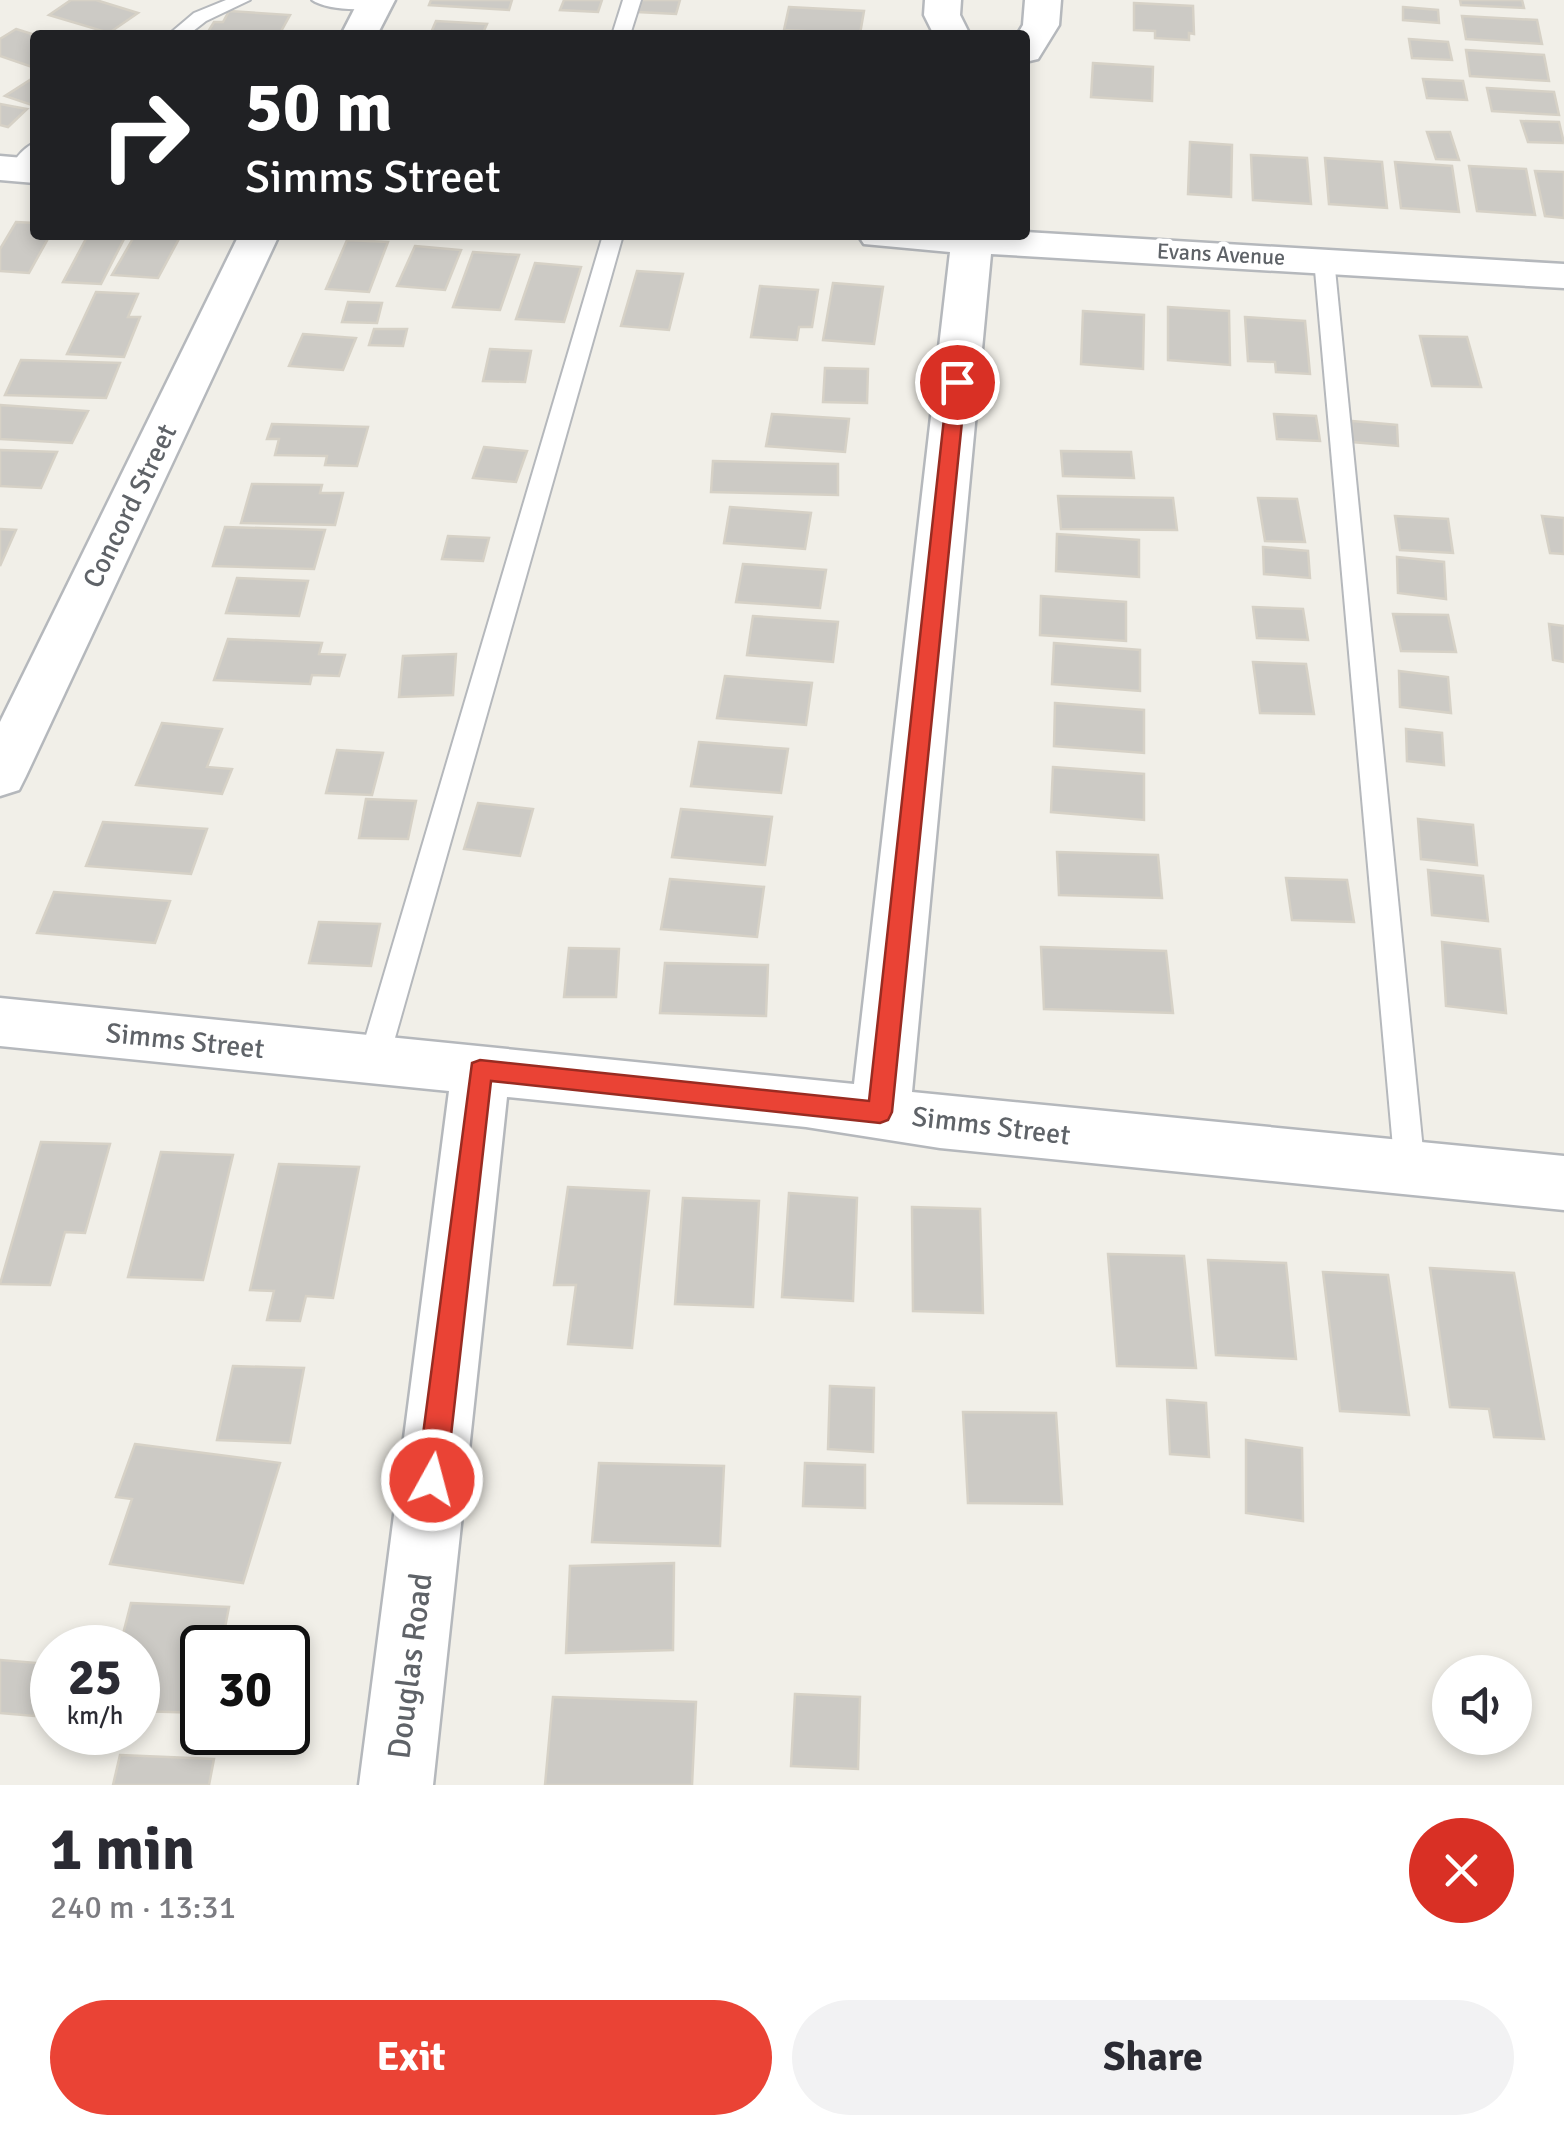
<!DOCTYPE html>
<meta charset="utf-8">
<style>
:root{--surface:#fff;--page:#f2f2f3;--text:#2b2b33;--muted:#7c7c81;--accent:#ea4335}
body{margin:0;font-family:Signika,sans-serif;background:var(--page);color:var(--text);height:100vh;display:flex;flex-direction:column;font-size:38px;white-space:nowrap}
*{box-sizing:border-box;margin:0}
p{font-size:32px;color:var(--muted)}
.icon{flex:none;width:55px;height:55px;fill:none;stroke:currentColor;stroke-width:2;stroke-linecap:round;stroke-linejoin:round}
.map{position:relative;height:1785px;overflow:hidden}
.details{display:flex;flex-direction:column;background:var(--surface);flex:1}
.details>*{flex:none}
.hud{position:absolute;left:30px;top:30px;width:1000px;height:210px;border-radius:10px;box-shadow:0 5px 15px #0003;background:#202124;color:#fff;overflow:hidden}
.tools{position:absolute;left:1432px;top:1655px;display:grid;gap:20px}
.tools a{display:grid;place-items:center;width:100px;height:100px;border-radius:50%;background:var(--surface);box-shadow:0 5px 15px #0003;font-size:50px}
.speed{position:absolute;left:30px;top:1625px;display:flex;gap:20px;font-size:50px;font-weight:700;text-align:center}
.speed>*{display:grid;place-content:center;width:130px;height:130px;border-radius:50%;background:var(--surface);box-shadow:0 5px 15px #0003;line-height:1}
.speed small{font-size:25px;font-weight:400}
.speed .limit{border:5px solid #111;border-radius:15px;background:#fff;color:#111}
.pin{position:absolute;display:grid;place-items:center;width:85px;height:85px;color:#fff;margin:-42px;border:5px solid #fff;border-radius:50%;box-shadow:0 2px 10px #0007}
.me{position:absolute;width:110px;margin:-55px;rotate:7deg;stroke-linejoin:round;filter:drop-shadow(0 0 8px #0008)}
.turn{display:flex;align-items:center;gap:35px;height:210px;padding:0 50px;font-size:45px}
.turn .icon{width:130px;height:130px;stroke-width:2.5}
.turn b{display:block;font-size:70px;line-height:85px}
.round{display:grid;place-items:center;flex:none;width:105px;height:105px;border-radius:52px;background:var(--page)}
.head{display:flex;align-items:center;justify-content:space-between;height:170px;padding:0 50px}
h1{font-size:60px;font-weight:800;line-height:75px}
.button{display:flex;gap:20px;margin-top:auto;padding:20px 50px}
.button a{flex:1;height:115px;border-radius:60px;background:var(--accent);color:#fff;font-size:40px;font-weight:800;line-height:115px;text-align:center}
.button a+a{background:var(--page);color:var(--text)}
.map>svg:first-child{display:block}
.building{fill:#cccac5;stroke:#d6d1c6;stroke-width:2.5}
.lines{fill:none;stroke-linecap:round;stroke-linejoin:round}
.lane-casing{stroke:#b5b8bc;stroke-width:4}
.street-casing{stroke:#b5b8bc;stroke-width:5}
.lane{fill:#fff;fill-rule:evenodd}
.street{fill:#fff;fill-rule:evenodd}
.route{fill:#ea4335;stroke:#982c22;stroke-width:2.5}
.labels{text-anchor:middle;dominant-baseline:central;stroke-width:10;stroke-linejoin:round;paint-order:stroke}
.far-street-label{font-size:22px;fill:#5f6368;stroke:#fff}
.street-label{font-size:28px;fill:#5f6368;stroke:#fff}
.near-street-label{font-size:32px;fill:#5f6368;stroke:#fff}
</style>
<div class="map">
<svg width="1564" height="1785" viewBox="0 0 1564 1785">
<rect width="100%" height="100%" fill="#f1efe8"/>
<g class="building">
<path d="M71,0H96L138,13L109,33L49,15Z"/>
<path d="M431,0H512L509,10L429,5Z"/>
<path d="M564,0H602L598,12L560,10Z"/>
<path d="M642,0H680L676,14L638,12Z"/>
<path d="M1460,0H1522L1524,8L1461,5Z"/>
<path d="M1134,3L1193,6L1194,34L1189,33V40L1155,38V31L1134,30Z"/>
<path d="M789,7L864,11L860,34L784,30Z"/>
<path d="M1403,7L1438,10L1439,23L1403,20Z"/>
<path d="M229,11L290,15L279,35H206L214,22H223Z"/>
<path d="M1462,16L1537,20L1542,44L1466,39Z"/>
<path d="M436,21L487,24L482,35H430Z"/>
<path d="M16,29L35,35V68L0,56V39Z"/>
<path d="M1409,39L1448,42L1452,60L1412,58Z"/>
<path d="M1466,50L1544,55L1549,81L1470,76Z"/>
<path d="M1093,63L1153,67L1152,101L1091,97Z"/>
<path d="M1423,79L1463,81L1467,100L1427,98Z"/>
<path d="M30,80L35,82V106L5,96Z"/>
<path d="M1487,88L1554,92L1559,115L1492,111Z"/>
<path d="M0,104L27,109L8,127L0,125Z"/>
<path d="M1521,121L1559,122L1564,143L1528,142Z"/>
<path d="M1427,132H1450L1459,160L1436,159Z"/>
<path d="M1190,142L1232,145L1231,197L1188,194Z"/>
<path d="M1251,155L1307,158L1311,204L1253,200Z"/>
<path d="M1325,158L1382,162L1387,208L1329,204Z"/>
<path d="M1395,162L1452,166L1459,212L1401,208Z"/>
<path d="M1469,166L1526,169L1535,215L1477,211Z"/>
<path d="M1535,171L1564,172V218L1545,216Z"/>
<path d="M16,222L35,223V235H50L29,273L0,271V249Z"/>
<path d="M88,235H126L101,284L63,282Z"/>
<path d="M135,235H181L158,278L112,275Z"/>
<path d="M347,240L388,242L369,292L326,289Z"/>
<path d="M415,246L461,250L445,290L397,286Z"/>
<path d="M473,252L519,255L500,310L453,307Z"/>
<path d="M535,263L581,267L564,322L516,319Z"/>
<path d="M637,271L683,274L669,330L621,326Z"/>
<path d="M833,283L883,287L874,344L823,340Z"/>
<path d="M760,286L818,290L812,327H799L797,340L751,337Z"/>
<path d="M96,292L138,294L128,317H140L124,357L67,354Z"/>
<path d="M348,302L382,303L377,323L342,322Z"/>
<path d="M1168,307L1229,311L1230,365L1168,360Z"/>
<path d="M1083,311L1144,315L1143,369L1081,364Z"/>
<path d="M1245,317L1305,321L1310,374L1276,372L1275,362L1248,361Z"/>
<path d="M374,329H407L403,346L369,345Z"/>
<path d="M303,334L356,338L343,370L289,366Z"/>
<path d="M1420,336L1467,337L1481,387L1432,386Z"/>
<path d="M490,349L531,351L525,382L483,381Z"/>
<path d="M21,360L120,363L106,398L5,395Z"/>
<path d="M825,368L868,369L867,403L823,402Z"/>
<path d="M0,405L88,411L72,443L0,439Z"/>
<path d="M772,414L849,419L845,452L766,446Z"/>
<path d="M1274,414L1316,416L1320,441L1277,439Z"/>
<path d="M1352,421L1397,425L1398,446L1352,442Z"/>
<path d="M272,424L368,427L357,466L325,465L327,456L275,455L279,439H267Z"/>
<path d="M484,447L527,451L516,482L473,478Z"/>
<path d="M0,450L57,452L41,488L0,486Z"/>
<path d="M1061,451L1131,452L1134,478L1063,476Z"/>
<path d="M713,461L838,464V495L711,492Z"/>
<path d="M252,484L322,485L320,493H343L335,525L241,523Z"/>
<path d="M1058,496L1173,498L1177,530L1061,529Z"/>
<path d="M1258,498L1297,499L1305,542L1265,541Z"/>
<path d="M730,507L811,513L805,549L724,543Z"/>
<path d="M1395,516L1448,519L1453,553L1400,550Z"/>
<path d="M1542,516L1564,518V554L1550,553Z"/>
<path d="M225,527L325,530L314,569L213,566Z"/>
<path d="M0,529L16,530L0,566Z"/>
<path d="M1057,534L1139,540V577L1056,571Z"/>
<path d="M448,536L489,538L483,561L442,559Z"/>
<path d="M1263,547L1308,551L1310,578L1264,574Z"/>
<path d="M1397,557L1444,562L1446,599L1398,593Z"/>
<path d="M743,564L826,570L820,608L736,602Z"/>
<path d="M237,578L308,581L299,616L226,613Z"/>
<path d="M1041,596L1126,602V641L1040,635Z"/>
<path d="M1253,607L1303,609L1308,640L1257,638Z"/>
<path d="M1393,614L1448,615L1456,652L1401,651Z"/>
<path d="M753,616L838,622L833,662L747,655Z"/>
<path d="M1549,624L1564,626V662L1553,660Z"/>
<path d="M228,639L322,643L319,654L345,655L339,676L312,675L310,684L214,680Z"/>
<path d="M1054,643L1140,650V691L1052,684Z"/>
<path d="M456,654L453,695L399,697L403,656Z"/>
<path d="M1253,662L1306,664L1314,714L1260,713Z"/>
<path d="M1399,671L1448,677L1451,713L1400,707Z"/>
<path d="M725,676L812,683L806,725L717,718Z"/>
<path d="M1055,703L1144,710V753L1054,746Z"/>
<path d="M162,723L222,729L207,767L232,769L222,794L136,785Z"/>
<path d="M1406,729L1442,733L1444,765L1407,761Z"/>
<path d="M699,742L788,749L781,793L691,786Z"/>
<path d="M337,750L383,753L372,795L326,793Z"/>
<path d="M1053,767L1144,774V820L1051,812Z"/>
<path d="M366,799L416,801L408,839L359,838Z"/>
<path d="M478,803L533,809L520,856L464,849Z"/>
<path d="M681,809L772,817L765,865L672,857Z"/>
<path d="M1418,819L1473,825L1477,865L1421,859Z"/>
<path d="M103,822L207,829L191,874L86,866Z"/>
<path d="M1057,852L1158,855L1162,898L1059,895Z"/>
<path d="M1428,870L1483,876L1488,921L1432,915Z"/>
<path d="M1286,878L1347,880L1354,922L1292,920Z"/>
<path d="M670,879L764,887L757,937L661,929Z"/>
<path d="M54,892L170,901L155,943L37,933Z"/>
<path d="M319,922L380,924L371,966L309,963Z"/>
<path d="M1442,942L1500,949L1506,1013L1446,1006Z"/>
<path d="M1041,947L1166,951L1173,1013L1044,1009Z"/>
<path d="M569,948L619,949L616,997H564Z"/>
<path d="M665,963L768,965L766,1016L660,1013Z"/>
<path d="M41,1142L110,1144L85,1233L65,1232L50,1285L0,1284Z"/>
<path d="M161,1152L233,1155L203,1280L128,1277Z"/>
<path d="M279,1164L359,1167L333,1298L306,1296L300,1321L267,1320L274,1291L250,1290Z"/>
<path d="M568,1187L649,1191L632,1348L568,1344L576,1285H554Z"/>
<path d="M789,1193L857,1198L853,1301L782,1297Z"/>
<path d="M683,1198L759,1201L753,1307L675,1304Z"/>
<path d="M912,1207L980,1209L983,1313L913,1311Z"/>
<path d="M1108,1254L1184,1256L1196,1368L1117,1366Z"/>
<path d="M1208,1260L1286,1263L1296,1359L1216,1355Z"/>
<path d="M1430,1268L1514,1273L1544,1439L1494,1437L1489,1409L1450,1407Z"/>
<path d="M1323,1272L1388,1275L1409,1415L1340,1411Z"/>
<path d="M233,1366L304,1368L290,1443L217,1440Z"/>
<path d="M830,1386L874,1388L873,1452L828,1449Z"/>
<path d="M1167,1400L1206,1403L1209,1457L1170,1454Z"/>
<path d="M963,1412L1056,1413L1062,1504L968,1503Z"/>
<path d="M1246,1440L1302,1448L1303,1521L1246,1513Z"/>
<path d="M135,1444L280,1463L243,1583L110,1564L132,1499L116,1497Z"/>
<path d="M599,1463L724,1466L720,1546L592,1542Z"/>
<path d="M805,1463L865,1465V1508L803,1506Z"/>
<path d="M674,1563L673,1650L566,1653L570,1566Z"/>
<path d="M131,1603L229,1607L221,1648H202V1713L138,1711V1648H82L86,1633L123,1634Z"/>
<path d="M0,1660L50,1664L34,1716L0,1713Z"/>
<path d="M795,1694L860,1697L858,1769L791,1766Z"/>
<path d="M553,1697L696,1702L692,1785H545Z"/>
<path d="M120,1755L214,1759L209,1785H113Z"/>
</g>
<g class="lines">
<defs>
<g id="lane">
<path d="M226,0H250L206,21L188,35H168L194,13Z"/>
<path d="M312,0H383L385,3C371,13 326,10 312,0Z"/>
<path d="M623,0H641L630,35H612Z"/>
<path d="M35,143V162L26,173H12C8,164 25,146 35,143Z"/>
<path d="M603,235H623L389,1059L384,1068L374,1071L364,1068L359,1059Z"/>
<path d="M1324,253L1334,259L1425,1170L1421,1179L1410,1183L1399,1179L1395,1170L1314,259Z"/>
</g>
<g id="street">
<path d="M359,0H395L377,35H341Z"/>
<path d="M925,0H961L960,15L970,35H934L924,15Z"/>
<path d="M1025,0H1061L1059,25L1038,59L1025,62V35H1017L1023,25Z"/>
<path d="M0,156L35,159V183L0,180Z"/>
<path d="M1025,232L1564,264V288L991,254L912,1092L1564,1156V1210L940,1148L806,1127L507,1097L433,1785H359L449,1091L0,1046V998L854,1084L950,252L864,244L858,235H1025Z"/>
<path d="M239,235H279L26,776L19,790L0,796V722Z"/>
</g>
</defs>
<use href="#lane" class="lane-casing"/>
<use href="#street" class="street-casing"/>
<use href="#lane" class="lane"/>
<use href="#street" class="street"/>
</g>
<path class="route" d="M957,377L966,382L892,1112L888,1120L880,1123L491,1081L446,1480L441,1490L432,1494L422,1490L417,1480L472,1063L480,1060L869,1101L948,382Z"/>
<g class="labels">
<g class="far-street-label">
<text transform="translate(1221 254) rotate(3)">Evans Avenue</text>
</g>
<g class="street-label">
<text transform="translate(130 506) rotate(-64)">Concord Street</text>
<text transform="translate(185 1041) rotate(6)">Simms Street</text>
<text transform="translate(991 1126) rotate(7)">Simms Street</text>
</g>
<g class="near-street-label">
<text transform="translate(410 1666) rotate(-83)">Douglas Road</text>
</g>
</g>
</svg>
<div class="tools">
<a><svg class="icon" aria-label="sound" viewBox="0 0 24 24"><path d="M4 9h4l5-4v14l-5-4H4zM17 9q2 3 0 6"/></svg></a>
</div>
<div class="speed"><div>25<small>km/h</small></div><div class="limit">30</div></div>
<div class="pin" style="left:957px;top:382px;background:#d93025"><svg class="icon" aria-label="arrive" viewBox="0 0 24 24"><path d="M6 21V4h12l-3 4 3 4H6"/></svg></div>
<svg class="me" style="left:432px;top:1480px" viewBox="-20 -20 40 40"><circle r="17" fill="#ea4335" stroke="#fff" stroke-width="3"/><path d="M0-11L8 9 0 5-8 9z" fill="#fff"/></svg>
<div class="hud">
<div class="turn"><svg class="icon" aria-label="right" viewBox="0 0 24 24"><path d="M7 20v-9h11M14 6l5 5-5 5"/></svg><div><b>50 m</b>Simms Street</div></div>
</div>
</div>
<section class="details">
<div class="head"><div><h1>1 min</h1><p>240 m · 13:31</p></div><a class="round" style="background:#d93025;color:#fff"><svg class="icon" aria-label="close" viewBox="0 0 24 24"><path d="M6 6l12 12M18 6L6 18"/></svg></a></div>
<div class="button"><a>Exit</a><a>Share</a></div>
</section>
